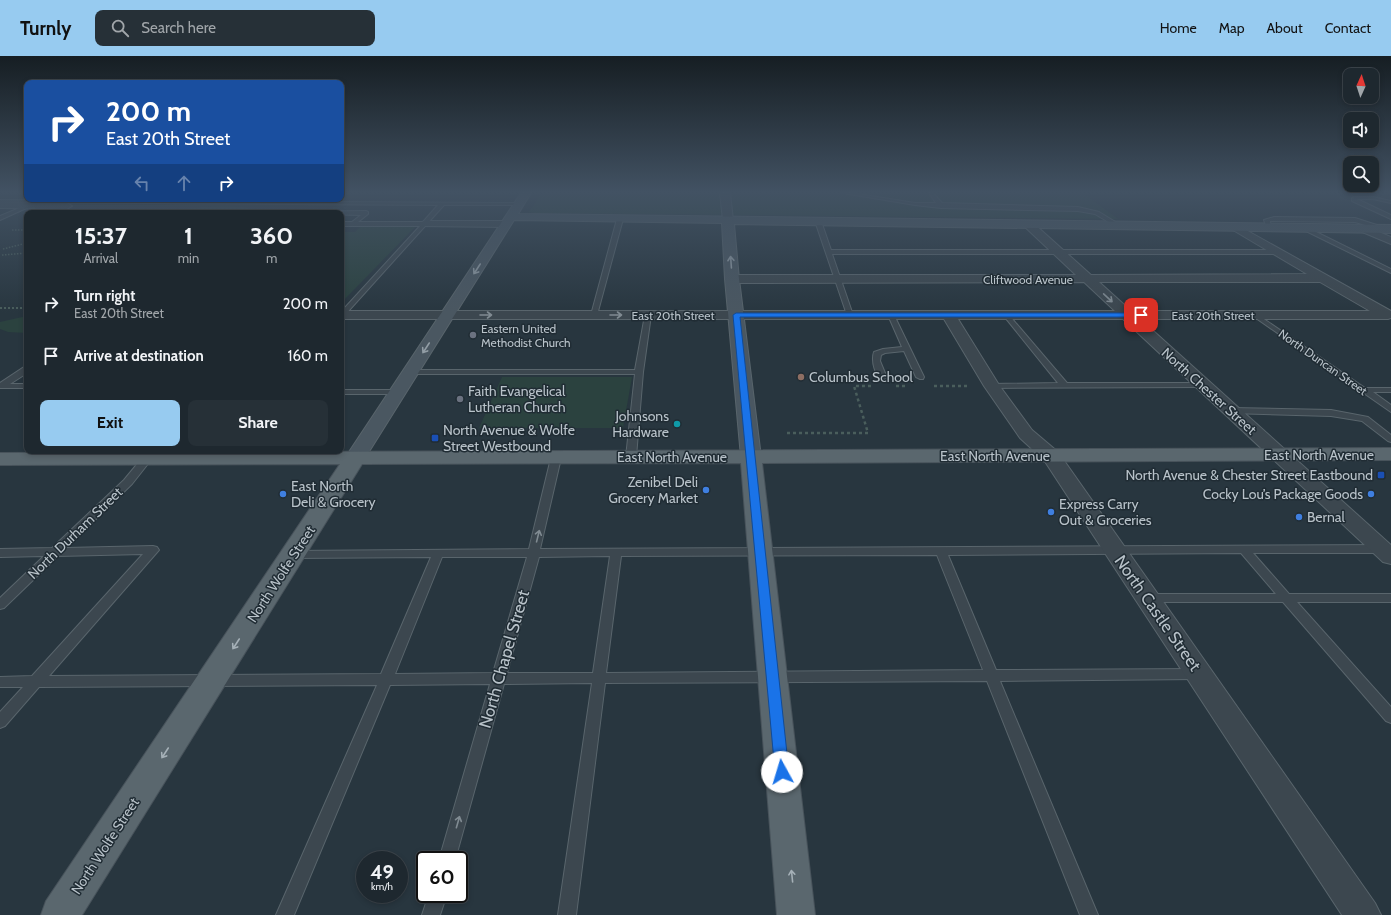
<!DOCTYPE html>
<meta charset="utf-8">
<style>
:root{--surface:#1e282f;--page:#263037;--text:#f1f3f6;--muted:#a1a6aa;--line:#3c444b;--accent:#97cbf0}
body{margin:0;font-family:Cabin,sans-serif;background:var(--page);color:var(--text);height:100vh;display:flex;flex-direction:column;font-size:15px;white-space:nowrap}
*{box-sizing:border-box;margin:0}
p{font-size:13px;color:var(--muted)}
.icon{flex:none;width:22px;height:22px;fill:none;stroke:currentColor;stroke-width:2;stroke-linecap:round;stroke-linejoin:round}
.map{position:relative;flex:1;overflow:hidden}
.sheet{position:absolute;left:24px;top:154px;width:320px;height:244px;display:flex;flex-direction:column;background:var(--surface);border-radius:8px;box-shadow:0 2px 6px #0003,0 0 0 1px var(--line)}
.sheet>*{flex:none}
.guide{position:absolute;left:24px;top:24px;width:320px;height:122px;border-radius:8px;box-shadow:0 2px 6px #0003,0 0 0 1px var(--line);background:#1a4fa0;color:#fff;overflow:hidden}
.needle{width:26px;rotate:3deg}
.buttons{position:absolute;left:1343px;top:12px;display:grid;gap:8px}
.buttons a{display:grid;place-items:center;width:36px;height:36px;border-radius:8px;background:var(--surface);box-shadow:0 2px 6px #0003,0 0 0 1px var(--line);font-size:20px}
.speed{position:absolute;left:356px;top:795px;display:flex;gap:8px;font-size:20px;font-weight:700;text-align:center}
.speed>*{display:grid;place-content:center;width:52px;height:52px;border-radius:50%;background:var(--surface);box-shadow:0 2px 6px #0003,0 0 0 1px var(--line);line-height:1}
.speed small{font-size:10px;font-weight:400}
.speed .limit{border:2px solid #111;border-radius:6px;background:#fff;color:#111}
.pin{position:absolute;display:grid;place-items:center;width:34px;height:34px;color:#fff;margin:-17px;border-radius:8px;box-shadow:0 2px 6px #0006}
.me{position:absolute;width:44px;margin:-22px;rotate:354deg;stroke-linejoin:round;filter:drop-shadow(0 0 3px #0008)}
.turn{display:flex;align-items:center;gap:14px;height:84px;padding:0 16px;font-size:18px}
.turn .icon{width:52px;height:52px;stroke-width:2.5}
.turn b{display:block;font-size:28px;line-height:34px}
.lanes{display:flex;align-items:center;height:38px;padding:0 16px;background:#0003;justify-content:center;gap:20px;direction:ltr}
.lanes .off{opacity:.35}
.eta{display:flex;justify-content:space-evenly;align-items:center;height:68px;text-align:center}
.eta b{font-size:24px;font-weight:700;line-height:28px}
.primary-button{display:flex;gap:8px;margin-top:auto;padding:8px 16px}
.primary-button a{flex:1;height:46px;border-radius:8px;background:var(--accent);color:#111;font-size:16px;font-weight:700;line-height:46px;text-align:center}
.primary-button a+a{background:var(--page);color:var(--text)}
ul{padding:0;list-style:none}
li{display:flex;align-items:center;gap:12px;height:52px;padding:0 16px}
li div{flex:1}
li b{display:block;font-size:15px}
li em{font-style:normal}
header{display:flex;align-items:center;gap:24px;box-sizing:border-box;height:56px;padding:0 20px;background:var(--accent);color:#111}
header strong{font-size:19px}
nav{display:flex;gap:22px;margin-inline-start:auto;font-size:14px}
.search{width:280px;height:36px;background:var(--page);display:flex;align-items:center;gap:10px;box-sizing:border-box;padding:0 14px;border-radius:8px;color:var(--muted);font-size:15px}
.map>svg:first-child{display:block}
.green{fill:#2b423f}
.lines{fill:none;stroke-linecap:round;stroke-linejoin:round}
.lane-casing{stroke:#59656c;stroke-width:2}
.street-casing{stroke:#59656c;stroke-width:2}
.secondary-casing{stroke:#59656c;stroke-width:2}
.primary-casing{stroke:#48535b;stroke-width:2}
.path-far2{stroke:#4a5e5c;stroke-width:1.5;stroke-dasharray:1.5 1.5;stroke-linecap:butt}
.path-far1{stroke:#4a5e5c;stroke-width:2;stroke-dasharray:2 2;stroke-linecap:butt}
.path{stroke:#4a5e5c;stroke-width:2.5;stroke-dasharray:3 3;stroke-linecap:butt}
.lane{fill:#3c474f;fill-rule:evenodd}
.street{fill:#3c474f;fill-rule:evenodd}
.secondary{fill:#4a5761;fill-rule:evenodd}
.primary{fill:#5a676e;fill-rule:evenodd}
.oneway{stroke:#929da5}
.oneway2{stroke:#808b92}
.oneway3{stroke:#a5b0b7}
.route{fill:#1a73e8;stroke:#114b97}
.worship-dot{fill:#6b7280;stroke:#202c34;stroke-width:1.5}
.education-dot{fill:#8d6e63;stroke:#202c34;stroke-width:1.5}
.culture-dot{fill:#0f9aa8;stroke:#202c34;stroke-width:1.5}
.transit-dot{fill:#1a4fb4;stroke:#202c34;stroke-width:1.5}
.shop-dot{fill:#3f7fe0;stroke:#202c34;stroke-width:1.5}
.labels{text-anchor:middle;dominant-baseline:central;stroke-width:3;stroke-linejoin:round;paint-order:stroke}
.far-street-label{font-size:12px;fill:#b8c2c9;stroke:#202c34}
.far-poi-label{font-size:12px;fill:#b8c2c9;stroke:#202c34;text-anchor:start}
.poi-label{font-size:14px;fill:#b8c2c9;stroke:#202c34;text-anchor:start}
.street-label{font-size:14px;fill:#b8c2c9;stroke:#202c34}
.near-street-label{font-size:17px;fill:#b8c2c9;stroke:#202c34}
</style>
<header>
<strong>Turnly</strong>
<div class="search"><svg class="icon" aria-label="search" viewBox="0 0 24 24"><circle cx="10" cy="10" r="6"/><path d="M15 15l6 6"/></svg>Search here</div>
<nav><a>Home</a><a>Map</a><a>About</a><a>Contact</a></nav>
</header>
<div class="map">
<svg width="1391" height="859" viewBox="0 0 1391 859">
<rect width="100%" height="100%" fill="#28363f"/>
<g class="green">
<path d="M542,137H1083L1118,163L534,157L529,156Z"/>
<path d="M203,151C217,151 249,148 260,157H145Z"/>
<path d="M360,171H415L341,247V176H355Z"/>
<path d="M27,260V277L8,276L0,273V266Z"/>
<path d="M502,321H632L623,372H479Z"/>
</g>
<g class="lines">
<defs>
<g id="lane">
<path d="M843,137H852L915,147H936L929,137H933L942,147L1078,151L1099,156L1122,170L1117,171L1095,158L1078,155L941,152L915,149Z"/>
<path d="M1354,141H1373L1391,145V147L1373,143H1357L1391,159V163L1352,145V142Z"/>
<path d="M0,144L519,147L521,148L519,149H444L343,261L341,262V256L420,170H341V166H352L361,159L280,157L281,156L366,155L368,156V158L358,166H423L438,149L0,146Z"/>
<path d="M29,148L33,149L0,164V160Z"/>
<path d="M620,161L623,163L597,259L592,260L591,259L617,163Z"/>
<path d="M1274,161L1355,162L1389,173L1386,175L1355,166L1274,165H1270L1271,173H1267L1264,164Z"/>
<path d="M818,163L821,165L831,194H1276L1279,196L1276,198H832L853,259L850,261L847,259L815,165Z"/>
<path d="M1304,170L1391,213V217L1302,173V171Z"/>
<path d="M648,257L651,259L643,316L636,401L631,404L626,401L635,318H411L407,316L411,314H635L645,259Z"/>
<path d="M891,257L894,259L924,321L923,323H920L916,321L904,295L885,297L881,299L880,305L887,322L883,324C875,321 871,304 874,296L883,293L902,291L888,259Z"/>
<path d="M1006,257L1008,258L1067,327H1203L1207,329L1203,331L989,332L988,330L989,328H992L1058,327L1004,260L1003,259Z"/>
<path d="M1255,257L1365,332H1391V336H1373L1391,349V356L1253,260L1252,259Z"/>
<path d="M24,311H27V317L10,328H27V332H0V327Z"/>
<path d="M341,334H398L402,336L398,338H341Z"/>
<path d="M1232,352L1331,354L1368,361L1391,379V386L1388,385L1362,365L1331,360L1229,357L1228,355Z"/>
<path d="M148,395H158L132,428L66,492L153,490L157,491L159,494L49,620L381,618L431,501L294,502L290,501L288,498L290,495L529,493L551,402L556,399L561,402L540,493L1391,489V497H1253L1289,538H1391V546H1297L1391,651V667L1386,665L1283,546H1147L1143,545L1141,542L1143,539L1147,538H1276L1241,497L948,499L996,614L1198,613L1203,614L1205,618L1203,622L1198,623L1000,625L1098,859H1080L987,625L605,627L576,859H558L592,627L504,628L455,804H439L490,628L390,629L294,859H276L377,629L39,631L5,670L0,672V656L23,631H0V621L32,620L143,498L58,500L4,552L0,553V542L44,500L0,501V493L52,492L124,424ZM937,499L983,614L606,617L621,500ZM610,500L593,617H507L539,501ZM442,501H527L493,617L395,618Z"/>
<path d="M429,838H447L440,859H422Z"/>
</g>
<g id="street">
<path d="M720,137H730L733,164L732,166H724L723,164Z"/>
<path d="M0,146L67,147L72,150L67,153L0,152Z"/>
<path d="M424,165H506L511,168L506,171L420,170L419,168Z"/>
<path d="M1028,165L1032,166L1091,219L1307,218L1228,171L1233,168L1237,169L1391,255V262L1388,263H1140L1391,489V508L1383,506L1123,263H958L999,329L1032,374L1058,396L1375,847L1381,859H1342L1044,404L1020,382L984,330L944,263H341L342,255H1115L1084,226L732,227L728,226L726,223L728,220L732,219H1076L1024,170L1023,168L1024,166ZM1099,226H1320L1370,255H1131Z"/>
<path d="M1364,170L1391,181V188L1360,175L1359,173L1360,171Z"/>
</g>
<path id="secondary" d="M521,137H531L518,158L1391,169V177L734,168L739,223L761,401L758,405L751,407L744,405L741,401L725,223L722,167L514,164L365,402L362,406L355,408L348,406L345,402Z"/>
<path id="primary" d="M1391,392V404L762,407L815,859H777L741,407L362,408L82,859H41L46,845L340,408L0,409V397Z"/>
</defs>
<use href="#lane" class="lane-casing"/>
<use href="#street" class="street-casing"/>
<use href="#secondary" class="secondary-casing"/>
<use href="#primary" class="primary-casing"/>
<g class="path-far2">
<path d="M12,174H27"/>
<path d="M3,193L27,187"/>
<path d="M2,199L27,197"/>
</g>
<path class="path-far1" d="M0,252H27"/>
<g class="path">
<path d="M896,330H907"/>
<path d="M934,330H969"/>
<path d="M787,377H868L854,330H871"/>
</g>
<use href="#lane" class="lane"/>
<use href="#street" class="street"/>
<use href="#secondary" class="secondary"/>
<use href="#primary" class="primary"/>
</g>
<defs><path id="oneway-shaft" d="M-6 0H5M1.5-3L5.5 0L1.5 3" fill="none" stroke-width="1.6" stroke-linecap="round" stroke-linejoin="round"/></defs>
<g class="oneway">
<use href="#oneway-shaft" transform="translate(731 206) rotate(-94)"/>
<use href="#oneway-shaft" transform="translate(477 213) rotate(123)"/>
<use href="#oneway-shaft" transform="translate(426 292) rotate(123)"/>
</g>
<g class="oneway2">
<use href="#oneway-shaft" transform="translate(1108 242) rotate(43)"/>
<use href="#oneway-shaft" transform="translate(486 259)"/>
<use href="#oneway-shaft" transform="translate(616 259)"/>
<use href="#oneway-shaft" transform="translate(538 480) rotate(-76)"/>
<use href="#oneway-shaft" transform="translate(458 766) rotate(-74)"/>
</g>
<g class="oneway3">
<use href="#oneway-shaft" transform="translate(236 588) rotate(123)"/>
<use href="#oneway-shaft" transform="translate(165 697) rotate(123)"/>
<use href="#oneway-shaft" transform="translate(792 820) rotate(-96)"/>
</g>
<linearGradient id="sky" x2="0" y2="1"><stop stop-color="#161e23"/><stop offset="0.53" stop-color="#425263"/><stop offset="1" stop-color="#425263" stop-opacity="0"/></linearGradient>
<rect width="1391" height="257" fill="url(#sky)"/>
<path class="route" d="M736,257H1141L1144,259L1141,261H740L789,716L787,720L782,722L777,720L775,716L733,259Z"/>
<g class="worship-dot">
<circle cx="473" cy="279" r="4"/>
<circle cx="460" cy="343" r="4"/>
</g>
<circle class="education-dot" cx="801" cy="321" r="4"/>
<circle class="culture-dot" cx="677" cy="368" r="4"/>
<g class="transit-dot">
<rect x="431" y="378" width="8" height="8" rx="2"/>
<rect x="1377" y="415" width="8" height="8" rx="2"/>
</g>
<g class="shop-dot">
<circle cx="706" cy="434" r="4"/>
<circle cx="283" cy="438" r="4"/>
<circle cx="1371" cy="438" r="4"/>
<circle cx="1051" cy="456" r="4"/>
<circle cx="1299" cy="461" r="4"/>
</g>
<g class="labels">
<g class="far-street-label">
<text x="1028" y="223">Cliftwood Avenue</text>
<text x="673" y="259">East 20th Street</text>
<text x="1213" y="259">East 20th Street</text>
<text transform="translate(1323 306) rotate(35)">North Duncan Street</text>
</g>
<g class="far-poi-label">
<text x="481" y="272">Eastern United<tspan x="481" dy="14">Methodist Church</tspan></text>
</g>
<g class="poi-label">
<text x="809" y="321">Columbus School</text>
<text x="468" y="335">Faith Evangelical<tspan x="468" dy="16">Lutheran Church</tspan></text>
<text x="669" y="360" text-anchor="end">Johnsons<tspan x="669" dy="16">Hardware</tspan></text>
<text x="443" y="374">North Avenue &amp; Wolfe<tspan x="443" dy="16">Street Westbound</tspan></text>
<text x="1373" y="419" text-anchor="end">North Avenue &amp; Chester Street Eastbound</text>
<text x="698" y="426" text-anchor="end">Zenibel Deli<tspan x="698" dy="16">Grocery Market</tspan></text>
<text x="291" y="430">East North<tspan x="291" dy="16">Deli &amp; Grocery</tspan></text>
<text x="1363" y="438" text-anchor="end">Cocky Lou’s Package Goods</text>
<text x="1059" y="448">Express Carry<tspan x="1059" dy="16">Out &amp; Groceries</tspan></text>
<text x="1307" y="461">Bernal</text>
</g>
<g class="street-label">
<text transform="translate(1209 335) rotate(42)">North Chester Street</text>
<text x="1319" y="399">East North Avenue</text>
<text x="995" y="400">East North Avenue</text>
<text x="672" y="401">East North Avenue</text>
<text transform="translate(75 477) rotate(-44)">North Durham Street</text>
<text transform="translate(281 518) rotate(-57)">North Wolfe Street</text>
<text transform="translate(105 790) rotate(-57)">North Wolfe Street</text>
</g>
<g class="near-street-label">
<text transform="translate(1158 557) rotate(55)">North Castle Street</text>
<text transform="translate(504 603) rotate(-74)">North Chapel Street</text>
</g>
</g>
</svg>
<div class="buttons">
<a><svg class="needle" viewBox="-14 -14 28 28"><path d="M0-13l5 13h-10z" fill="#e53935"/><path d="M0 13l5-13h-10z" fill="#a1a6aa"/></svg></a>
<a><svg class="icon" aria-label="sound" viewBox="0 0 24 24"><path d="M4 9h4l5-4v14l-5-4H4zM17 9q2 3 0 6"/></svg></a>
<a><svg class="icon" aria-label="search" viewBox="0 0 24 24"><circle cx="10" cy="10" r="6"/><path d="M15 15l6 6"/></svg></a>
</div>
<div class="speed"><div>49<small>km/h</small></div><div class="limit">60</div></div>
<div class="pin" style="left:1141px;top:259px;background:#d93025"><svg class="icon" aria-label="arrive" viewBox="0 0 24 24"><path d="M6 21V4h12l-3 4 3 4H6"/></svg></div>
<svg class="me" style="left:782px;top:716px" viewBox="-20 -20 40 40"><circle r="19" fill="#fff"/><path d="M0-13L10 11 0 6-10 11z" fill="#1a73e8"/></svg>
<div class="guide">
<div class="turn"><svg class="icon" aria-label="right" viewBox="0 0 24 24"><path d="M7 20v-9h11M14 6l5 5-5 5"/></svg><div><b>200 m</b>East 20th Street</div></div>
<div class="lanes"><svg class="icon off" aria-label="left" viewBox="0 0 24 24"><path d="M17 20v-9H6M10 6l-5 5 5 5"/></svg><svg class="icon off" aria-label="ahead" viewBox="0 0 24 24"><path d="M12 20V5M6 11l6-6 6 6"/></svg><svg class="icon" aria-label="right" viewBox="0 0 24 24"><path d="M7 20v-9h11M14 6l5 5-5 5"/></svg></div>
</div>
<section class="sheet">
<div class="eta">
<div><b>15:37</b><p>Arrival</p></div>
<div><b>1</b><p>min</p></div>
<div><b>360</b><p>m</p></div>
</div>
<ul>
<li><svg class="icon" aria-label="right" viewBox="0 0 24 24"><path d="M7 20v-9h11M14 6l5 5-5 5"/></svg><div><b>Turn right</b><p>East 20th Street</p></div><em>200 m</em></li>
<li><svg class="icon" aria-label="arrive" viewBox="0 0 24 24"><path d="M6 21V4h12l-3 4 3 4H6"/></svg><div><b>Arrive at destination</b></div><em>160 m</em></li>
</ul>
<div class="primary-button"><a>Exit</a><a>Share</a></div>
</section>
</div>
